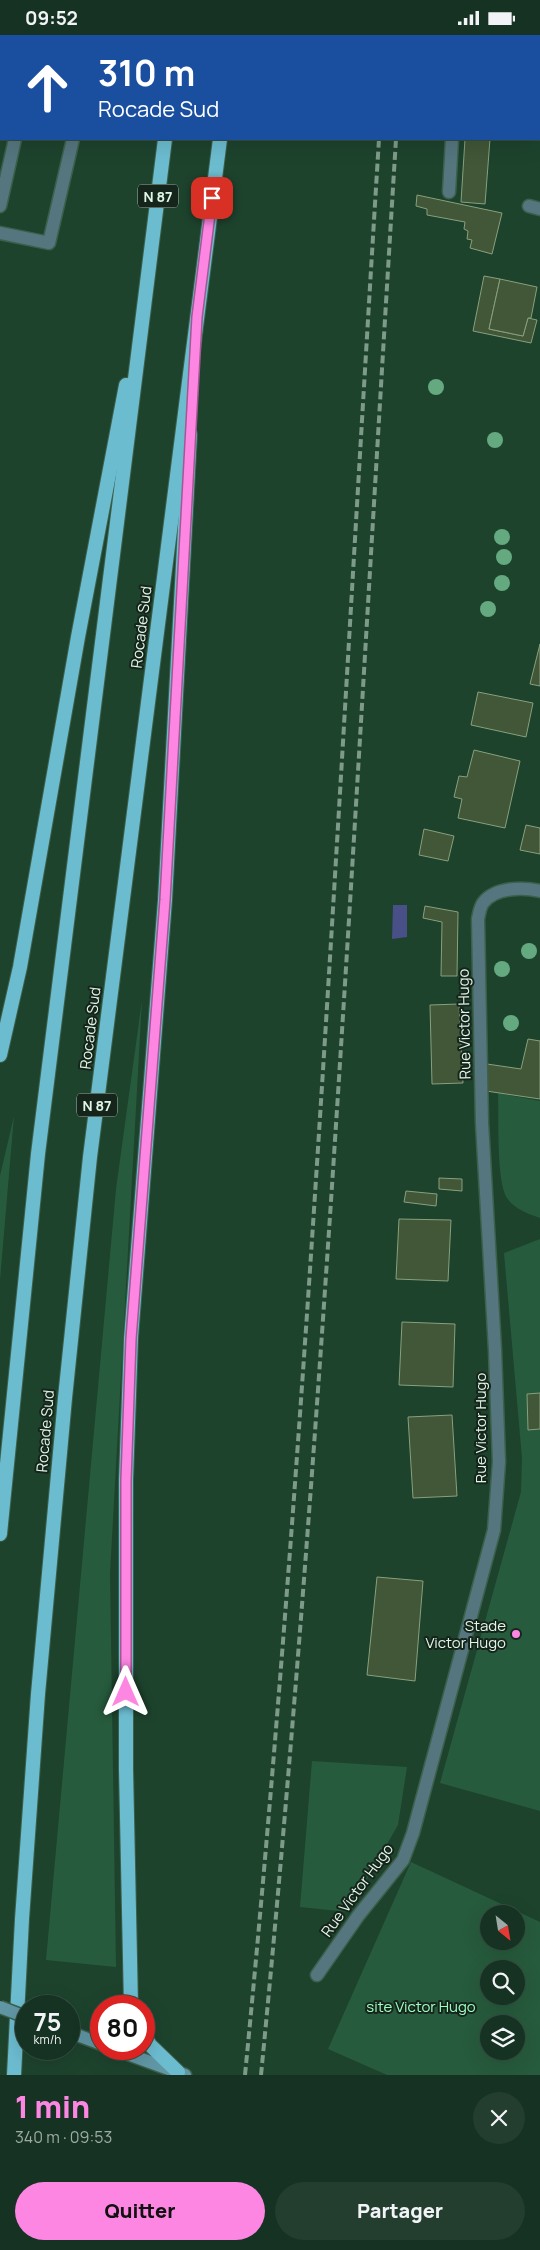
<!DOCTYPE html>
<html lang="fr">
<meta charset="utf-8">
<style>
:root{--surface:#163222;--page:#233e2f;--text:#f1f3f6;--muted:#9eaaa5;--line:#354d40;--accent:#fd86e2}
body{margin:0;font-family:Manrope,sans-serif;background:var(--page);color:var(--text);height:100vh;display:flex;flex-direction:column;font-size:19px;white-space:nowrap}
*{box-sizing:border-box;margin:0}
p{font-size:16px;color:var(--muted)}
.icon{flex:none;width:28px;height:28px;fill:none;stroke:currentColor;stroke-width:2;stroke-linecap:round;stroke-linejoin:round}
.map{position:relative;height:2040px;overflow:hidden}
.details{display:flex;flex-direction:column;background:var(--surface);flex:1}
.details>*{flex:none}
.guide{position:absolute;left:0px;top:0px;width:540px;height:105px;box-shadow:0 5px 20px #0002,0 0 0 1px var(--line);background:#1a4fa0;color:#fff;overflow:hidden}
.needle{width:32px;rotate:150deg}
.buttons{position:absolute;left:480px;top:1870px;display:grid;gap:10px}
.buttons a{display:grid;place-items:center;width:45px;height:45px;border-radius:50%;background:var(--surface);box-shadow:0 5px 20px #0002,0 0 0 1px var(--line);font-size:25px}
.speed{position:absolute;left:15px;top:1960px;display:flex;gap:10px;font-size:25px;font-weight:700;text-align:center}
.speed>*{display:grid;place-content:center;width:65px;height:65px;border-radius:50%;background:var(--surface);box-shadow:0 5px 20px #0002,0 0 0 1px var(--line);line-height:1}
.speed small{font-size:12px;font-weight:400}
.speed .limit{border:8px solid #d22;background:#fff;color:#111}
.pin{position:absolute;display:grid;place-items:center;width:42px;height:42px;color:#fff;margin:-21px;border-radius:10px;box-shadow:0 2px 8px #0006}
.me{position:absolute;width:55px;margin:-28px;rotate:0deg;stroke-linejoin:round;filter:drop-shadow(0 0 4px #0008)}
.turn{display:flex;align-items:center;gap:18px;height:105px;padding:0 15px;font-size:22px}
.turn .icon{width:65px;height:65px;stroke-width:2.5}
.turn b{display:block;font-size:35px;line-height:42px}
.round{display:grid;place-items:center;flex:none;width:52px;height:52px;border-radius:26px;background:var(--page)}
.summary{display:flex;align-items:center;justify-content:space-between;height:85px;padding:0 15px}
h1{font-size:30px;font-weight:800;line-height:38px;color:var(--accent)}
.button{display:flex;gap:10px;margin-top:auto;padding:10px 15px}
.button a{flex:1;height:58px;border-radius:30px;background:var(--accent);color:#111;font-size:20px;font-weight:800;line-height:58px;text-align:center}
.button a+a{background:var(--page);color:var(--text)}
.status{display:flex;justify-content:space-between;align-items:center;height:35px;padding:0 25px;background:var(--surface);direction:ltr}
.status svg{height:14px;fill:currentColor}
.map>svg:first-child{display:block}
.green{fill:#275b3d;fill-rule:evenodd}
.water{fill:#495087}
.building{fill:#415737;stroke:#88a07d}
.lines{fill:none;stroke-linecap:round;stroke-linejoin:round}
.service-casing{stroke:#3c604b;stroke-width:15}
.minor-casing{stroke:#3c604b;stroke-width:15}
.secondary-casing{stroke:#3c604b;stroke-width:15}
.trunk-casing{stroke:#3c604b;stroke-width:16}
.service{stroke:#55767f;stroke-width:12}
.minor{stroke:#55767f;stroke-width:12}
.secondary{stroke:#6197a5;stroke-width:12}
.trunk{stroke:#6cbcd0;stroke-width:14}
.rail{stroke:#7e9b89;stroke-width:4;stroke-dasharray:8 4;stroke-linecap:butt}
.secondary-bridge-casing{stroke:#3c604b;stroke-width:15;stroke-linecap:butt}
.secondary-bridge{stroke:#6197a5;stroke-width:12}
.tree{fill:#64a980}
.route-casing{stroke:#a45793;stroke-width:12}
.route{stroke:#fd86e2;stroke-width:9}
.poi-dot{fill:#fd86e2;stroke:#15251b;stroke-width:2}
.labels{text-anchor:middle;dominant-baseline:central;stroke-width:4;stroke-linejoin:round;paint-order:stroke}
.shield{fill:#15251b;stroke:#a4b7aa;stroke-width:1}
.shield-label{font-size:14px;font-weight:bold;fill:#e1f6e7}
.street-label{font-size:15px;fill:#e1f6e7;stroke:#15251b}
.poi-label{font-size:15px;fill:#e1f6e7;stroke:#15251b;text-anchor:end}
.park-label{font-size:15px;fill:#9ffdc3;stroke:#15251b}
</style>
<div class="status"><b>09:52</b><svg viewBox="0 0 49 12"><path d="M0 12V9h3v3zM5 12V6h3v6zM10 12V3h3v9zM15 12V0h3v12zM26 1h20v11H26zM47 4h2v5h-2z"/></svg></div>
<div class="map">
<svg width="540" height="2040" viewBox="0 0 540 2040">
<rect width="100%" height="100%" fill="#1d432d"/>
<g class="green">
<path d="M142,965L110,1538L116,1932L46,1925L116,1154Z"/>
<path d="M498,1058L540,1066V1183C529,1179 514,1174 507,1163C496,1147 499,1080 498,1058Z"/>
<path d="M14,1081L0,1245V1141Z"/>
<path d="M540,1204V1776L440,1748L521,1457L522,1423L504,1218Z"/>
<path d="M312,1726L407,1732L398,1790L348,1877L300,1872Z"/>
<path d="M411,1827L540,1887V2040H387L328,2014ZM489,1879H516V1906H489ZM489,1934H516V1961H489ZM489,1989H516V2016H489Z"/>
</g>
<path class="water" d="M393,870H407V902L392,904Z"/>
<g class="building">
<path d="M465,104H490L485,169L461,167Z"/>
<path d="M417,160L502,178L492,219L470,213L472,205L467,204L468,196L464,194L465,187L427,180V174L416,171Z"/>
<path d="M484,241L500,244L489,294L523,301L528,283L537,285L531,308L473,296Z"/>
<path d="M500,244L537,252L531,283H528L523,301L489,294Z"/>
<path d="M540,609V651L530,649Z"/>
<path d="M478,657L533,668L526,702L471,690Z"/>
<path d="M474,715L520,726L505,793L458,783L462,764L454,762L459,741L467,742Z"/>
<path d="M526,790L540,793V819L520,815Z"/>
<path d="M424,794L454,801L448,826L419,820Z"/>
<path d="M425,871L458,877L457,941H441L442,887L423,883Z"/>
<path d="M459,969L463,1048L432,1049L430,970Z"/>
<path d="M528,1004L540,1006V1064L486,1056L487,1029L521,1034Z"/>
<path d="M439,1143L462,1144V1156L439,1154Z"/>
<path d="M406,1156L437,1159L436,1171L404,1167Z"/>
<path d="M399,1184L451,1185L448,1246L396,1244Z"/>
<path d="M402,1287L455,1289L453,1352L399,1350Z"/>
<path d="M540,1358V1394L528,1395L527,1359Z"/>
<path d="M452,1380L457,1461L413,1463L408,1382Z"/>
<path d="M377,1542L423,1546L415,1646L367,1640Z"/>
</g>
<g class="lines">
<defs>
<g id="service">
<path d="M0,1H1"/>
<path d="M0,171L15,104"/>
<path d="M529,171L540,174"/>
<path d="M0,198L49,208L73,104"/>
</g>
<g id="minor">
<path d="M522,0V1"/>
<path d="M459,1V0"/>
<path d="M449,157L452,104"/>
<path d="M317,1940L358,1881L403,1825L413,1798L494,1495L499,1427L495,1315L482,1088L478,884C479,879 480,872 483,868C495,852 523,852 540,856"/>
</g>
<g id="secondary">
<path d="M69,1997L101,2009"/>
<path d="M114,2014L185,2040"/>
</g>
<g id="trunk">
<path d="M177,1V0"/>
<path d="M233,1V0"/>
<path d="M0,1020L20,932L78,602L126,350"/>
<path d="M0,1499L38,1119L165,104"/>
<path d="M131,1971L126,1734V1445L131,1303L165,865L190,399"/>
<path d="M144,2000L150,2010L178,2037"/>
<path d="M14,2040L22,1884L38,1659L65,1363L90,1122L220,104"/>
</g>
</defs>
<use href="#service" class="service-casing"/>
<use href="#minor" class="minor-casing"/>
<use href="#secondary" class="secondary-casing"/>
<use href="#trunk" class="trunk-casing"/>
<use href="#service" class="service"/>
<use href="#minor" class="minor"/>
<use href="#secondary" class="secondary"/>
<use href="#trunk" class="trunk"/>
<g class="rail">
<path d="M385,1V0"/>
<path d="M402,1V0"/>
<path d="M245,2040C308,1396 339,749 379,104"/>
<path d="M261,2040C324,1396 356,749 396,104"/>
</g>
<defs>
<path id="secondary-bridge" d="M0,1972L26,1982"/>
</defs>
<use href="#secondary-bridge" class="secondary-bridge-casing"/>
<use href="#secondary-bridge" class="secondary-bridge"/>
</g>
<g class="tree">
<circle cx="436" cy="352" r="8"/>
<circle cx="495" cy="405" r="8"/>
<circle cx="502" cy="502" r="8"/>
<circle cx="504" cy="522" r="8"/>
<circle cx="502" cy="548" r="8"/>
<circle cx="488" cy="574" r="8"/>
<circle cx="529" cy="916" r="8"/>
<circle cx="502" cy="934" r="8"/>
<circle cx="511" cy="988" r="8"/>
</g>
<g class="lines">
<defs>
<path id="route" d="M126,1657V1445L131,1304L165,865L197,282L212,163"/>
</defs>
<use href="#route" class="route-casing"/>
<use href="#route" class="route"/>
</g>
<circle class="poi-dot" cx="516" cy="1599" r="5"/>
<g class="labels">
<g class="shield">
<rect x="138" y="149.5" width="40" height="23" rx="4"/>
<rect x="77" y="1058.5" width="40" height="23" rx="4"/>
</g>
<g class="shield-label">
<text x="158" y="161">N 87</text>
<text x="97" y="1070">N 87</text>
</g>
<g class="street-label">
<text transform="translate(141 592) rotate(-83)">Rocade Sud</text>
<text transform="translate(464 989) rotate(-91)">Rue Victor Hugo</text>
<text transform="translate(90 993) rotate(-83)">Rocade Sud</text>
<text transform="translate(480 1393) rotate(-90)">Rue Victor Hugo</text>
<text transform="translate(45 1396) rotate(-85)">Rocade Sud</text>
<text transform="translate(357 1855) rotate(-54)">Rue Victor Hugo</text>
</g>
<g class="poi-label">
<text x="506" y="1590">Stade<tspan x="506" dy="17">Victor Hugo</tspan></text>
</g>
<g class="park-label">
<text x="421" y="1971">site Victor Hugo</text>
</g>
</g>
</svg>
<div class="buttons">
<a><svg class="needle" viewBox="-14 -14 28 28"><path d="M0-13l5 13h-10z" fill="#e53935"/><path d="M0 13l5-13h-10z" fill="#9eaaa5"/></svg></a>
<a><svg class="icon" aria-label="search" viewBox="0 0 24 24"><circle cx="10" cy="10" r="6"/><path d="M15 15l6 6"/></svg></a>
<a><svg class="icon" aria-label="layers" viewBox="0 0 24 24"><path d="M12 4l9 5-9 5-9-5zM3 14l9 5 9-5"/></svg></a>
</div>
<div class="speed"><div>75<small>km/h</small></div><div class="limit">80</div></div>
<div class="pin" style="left:212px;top:163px;background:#d93025"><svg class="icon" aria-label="arrive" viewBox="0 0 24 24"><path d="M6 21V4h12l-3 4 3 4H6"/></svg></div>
<svg class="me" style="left:126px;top:1657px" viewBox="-20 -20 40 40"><path d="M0-17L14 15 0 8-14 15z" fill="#fd86e2" stroke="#fff" stroke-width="4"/></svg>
<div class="guide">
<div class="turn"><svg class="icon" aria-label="ahead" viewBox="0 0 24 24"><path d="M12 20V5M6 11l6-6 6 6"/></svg><div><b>310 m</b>Rocade Sud</div></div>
</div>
</div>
<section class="details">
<div class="summary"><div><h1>1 min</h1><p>340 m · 09:53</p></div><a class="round"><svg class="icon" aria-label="close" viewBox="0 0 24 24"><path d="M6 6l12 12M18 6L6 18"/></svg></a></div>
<div class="button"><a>Quitter</a><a>Partager</a></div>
</section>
